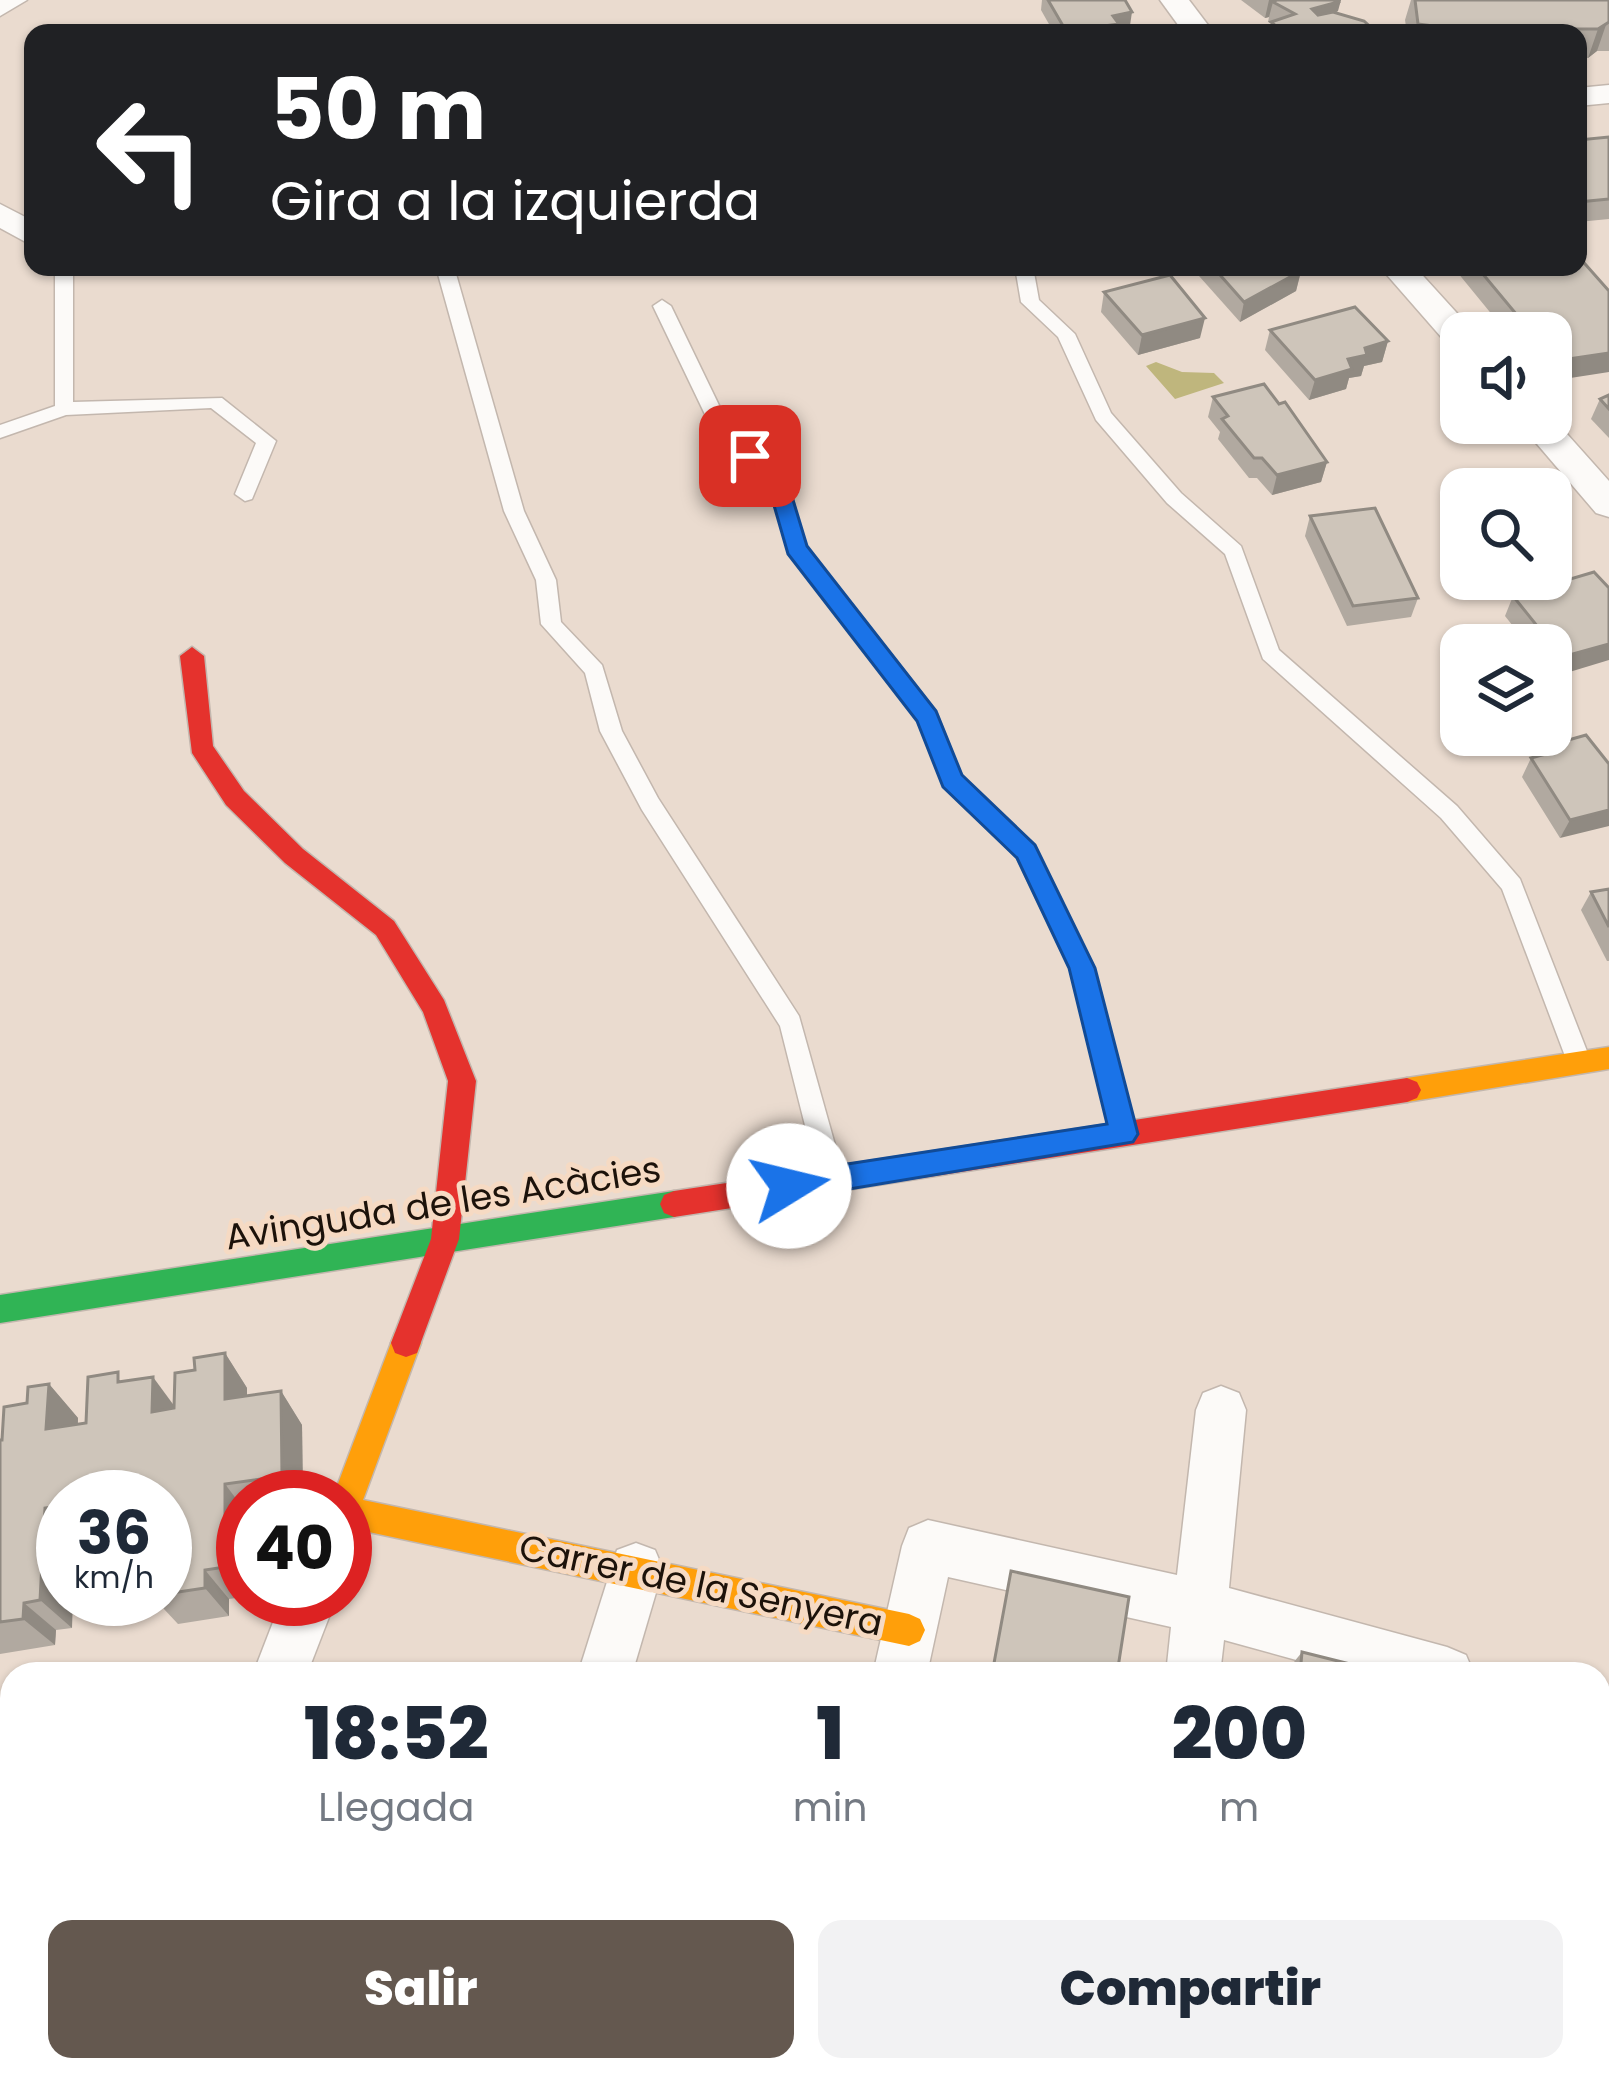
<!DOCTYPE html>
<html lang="es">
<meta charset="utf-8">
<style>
:root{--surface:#fff;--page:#f2f2f3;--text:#1f2937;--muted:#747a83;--accent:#64584f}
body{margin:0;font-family:Poppins,sans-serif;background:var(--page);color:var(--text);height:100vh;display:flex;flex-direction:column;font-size:45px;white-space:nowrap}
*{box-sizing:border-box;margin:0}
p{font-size:39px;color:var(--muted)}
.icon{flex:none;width:66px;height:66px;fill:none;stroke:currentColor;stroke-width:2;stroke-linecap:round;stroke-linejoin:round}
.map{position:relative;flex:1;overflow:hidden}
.sheet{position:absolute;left:0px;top:1662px;width:1611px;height:420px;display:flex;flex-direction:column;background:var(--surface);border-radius:36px 36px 0 0;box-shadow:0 3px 9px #0004}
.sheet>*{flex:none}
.banner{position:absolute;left:24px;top:24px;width:1563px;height:252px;border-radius:24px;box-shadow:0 3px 9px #0004;background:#202124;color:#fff;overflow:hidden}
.fabs{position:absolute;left:1440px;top:312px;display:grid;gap:24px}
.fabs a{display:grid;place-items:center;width:132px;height:132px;border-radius:24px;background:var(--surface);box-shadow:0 3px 9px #0004;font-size:60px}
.speed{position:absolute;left:36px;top:1470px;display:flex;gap:24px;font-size:60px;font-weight:700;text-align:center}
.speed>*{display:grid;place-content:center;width:156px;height:156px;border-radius:50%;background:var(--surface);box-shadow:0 3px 9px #0004;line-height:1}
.speed small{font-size:30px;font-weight:400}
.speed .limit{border:18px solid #d22;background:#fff;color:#111}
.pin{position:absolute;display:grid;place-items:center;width:102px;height:102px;color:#fff;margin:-51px;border-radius:24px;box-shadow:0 6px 18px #0006}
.me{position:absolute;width:132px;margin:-66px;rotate:81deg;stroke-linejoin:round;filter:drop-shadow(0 0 9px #0008)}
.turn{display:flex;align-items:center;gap:42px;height:252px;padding:0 48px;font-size:54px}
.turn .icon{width:156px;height:156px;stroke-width:2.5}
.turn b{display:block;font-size:84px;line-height:102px}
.eta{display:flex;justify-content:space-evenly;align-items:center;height:204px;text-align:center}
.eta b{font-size:72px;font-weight:800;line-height:84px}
.primary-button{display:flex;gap:24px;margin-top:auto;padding:24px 48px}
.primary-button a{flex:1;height:138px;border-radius:24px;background:var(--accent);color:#fff;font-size:48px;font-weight:800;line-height:138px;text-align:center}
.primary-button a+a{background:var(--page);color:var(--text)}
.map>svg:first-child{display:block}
.green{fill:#e2bbb6}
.water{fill:#bfb67d}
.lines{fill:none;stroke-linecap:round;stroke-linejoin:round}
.lane-casing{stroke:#c3b7ae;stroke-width:3}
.street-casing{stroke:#c3b7ae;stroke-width:3}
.fast-casing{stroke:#c3b7ae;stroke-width:3}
.slow-casing{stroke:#c3b7ae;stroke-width:3}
.jam-casing{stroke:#c3b7ae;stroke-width:3}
.path{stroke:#d5d0cc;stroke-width:9;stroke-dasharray:15 8;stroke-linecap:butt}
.lane{fill:#fcfaf8;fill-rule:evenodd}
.street{fill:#fcfaf8;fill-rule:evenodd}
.fast{fill:#30b455;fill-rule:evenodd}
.slow{fill:#ff9f0a;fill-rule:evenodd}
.jam{fill:#e5322d;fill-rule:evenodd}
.wall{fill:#b1a9a0}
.shaded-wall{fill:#908a82}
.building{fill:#cec5ba;stroke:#908a82;stroke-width:3}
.route{fill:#1a73e8;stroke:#114b97;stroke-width:3}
.labels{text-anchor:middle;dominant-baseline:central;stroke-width:10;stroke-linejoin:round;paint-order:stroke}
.street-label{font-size:36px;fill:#1c120a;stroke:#f6dac3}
</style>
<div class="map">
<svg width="1609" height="2082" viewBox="0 0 1609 2082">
<rect width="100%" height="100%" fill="#eadbcf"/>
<g class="green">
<path d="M1599,1713L1609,1715V2082H1478L1479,2070H1599Z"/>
<path d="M518,2070H812L809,2082H514Z"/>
</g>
<path class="water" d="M1156,362L1182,372L1214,373L1224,383L1175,399L1146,366Z"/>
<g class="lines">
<defs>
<g id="lane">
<path d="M55,267H73V402L222,398L276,441L252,499L245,501L235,494L256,443L211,408L66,415L0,438V425L55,406Z"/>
<path d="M436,267H454L524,511L556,580L561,622L602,665L622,731L658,798L799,1016L844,1177L840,1185L831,1188L822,1185L818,1177L780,1026L642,810L600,731L585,673L541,624L536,580L504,511Z"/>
<path d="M1015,267H1033L1039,300L1075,334L1111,413L1181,493L1241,546L1279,650L1457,806L1520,879L1592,1064L1589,1071H1571L1568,1064L1502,889L1441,818L1263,659L1225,554L1167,503L1096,420L1058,337L1021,302Z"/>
<path d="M662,300L671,306L728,424L789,485L805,546L936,711L961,776L1034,846L1094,968L1135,1134L1132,1142L1123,1145L1114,1142L1111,1134L1070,968L1017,858L944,786L919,720L789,553L770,487L713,431L653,306Z"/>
</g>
<g id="street">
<path d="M0,0H27L0,16Z"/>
<path d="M1160,0H1189L1214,33H1184Z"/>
<path d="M1609,85V103L1578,106V88Z"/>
<path d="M0,204L33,221V246L0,228Z"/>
<path d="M1380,267H1415L1475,333H1461V349L1449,346Z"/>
<path d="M1551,416L1609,481V517L1596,513L1519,423H1551Z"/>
<path d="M1221,1386L1239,1393L1246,1410L1229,1588L1447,1647L1466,1655L1474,1674H1347L1224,1640L1220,1674H1166L1171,1627L948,1577L927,1674H873L902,1546L909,1528L928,1520L1177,1575L1196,1410L1203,1393Z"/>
<path d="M636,1543L655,1550L663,1569L632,1674H578L617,1550Z"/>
<path d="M282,1599H336L307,1674H253Z"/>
<path d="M1599,1685L1609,1687V1743L1599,1741Z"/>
<path d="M86,2070H147L143,2082H81Z"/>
<path d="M488,2070H548L545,2082H483Z"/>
<path d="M782,2070H842L840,2082H778Z"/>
<path d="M1081,2070H1173L1178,2082H1086Z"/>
</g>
<path id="fast" d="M674,1191L684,1195L688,1204L684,1213L674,1217L0,1323V1295Z"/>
<g id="slow">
<path d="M1609,1047V1069L1407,1102L1397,1098L1393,1090L1397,1082L1407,1078Z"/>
<path d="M406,1329L417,1333L421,1343L363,1500L909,1614L920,1619L925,1630L920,1641L909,1646L345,1527V1497H333L391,1343L395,1333Z"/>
</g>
<g id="jam">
<path d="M192,647L204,656L213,746L244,791L303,849L394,921L444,1000L476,1081L459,1239L417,1353L406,1357L395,1353L391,1343L431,1239L448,1081L423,1012L376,935L285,863L226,805L192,753L180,656Z"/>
<path d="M1407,1078L1417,1082L1421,1090L1417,1098L1407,1102L674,1217L664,1213L660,1204L664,1195L674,1191Z"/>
</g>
</defs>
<use href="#lane" class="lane-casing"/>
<use href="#street" class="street-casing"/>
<use href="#fast" class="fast-casing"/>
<use href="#slow" class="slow-casing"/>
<use href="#jam" class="jam-casing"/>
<g class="path">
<path d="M1599,1859L1609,1882"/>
<path d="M1599,1994L1609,1985"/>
<path d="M575,2070L580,2082"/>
<path d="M1596,2070L1604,2082"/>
<path d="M684,2082L690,2070"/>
<path d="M716,2082L727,2070"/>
</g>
<use href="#lane" class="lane"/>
<use href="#street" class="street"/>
<use href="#fast" class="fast"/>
<use href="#slow" class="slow"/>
<use href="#jam" class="jam"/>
</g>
<g class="wall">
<path d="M1042,0H1125L1129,32L1054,33L1041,10Z"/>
<path d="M1241,0H1341L1336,13L1377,33H1269L1271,23L1268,22L1269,17L1265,18Z"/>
<path d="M1411,0H1609V51H1597L1588,58H1578V33H1407L1405,20Z"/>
<path d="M1609,137V219L1578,222V140Z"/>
<path d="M1201,267H1298L1301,271L1296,291L1240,322L1199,276Z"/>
<path d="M1453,267H1578L1551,381V333H1507Z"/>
<path d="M1104,292L1200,338L1138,355L1101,312Z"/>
<path d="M1270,330L1388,341L1382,362L1364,366L1361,376L1349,378L1346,389L1309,400L1265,350Z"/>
<path d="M1609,395V438L1591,419L1600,399Z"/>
<path d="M1213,397L1279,404L1327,462L1321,482L1272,495L1257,478H1249L1218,439L1220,432L1208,417Z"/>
<path d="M1310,516L1418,598L1411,617L1347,626L1305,536Z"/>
<path d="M1609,588L1553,677L1551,674V645H1528L1505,616L1513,596Z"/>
<path d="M1540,748L1609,764L1560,838L1522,777L1531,758L1536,757Z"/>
<path d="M1609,889V961H1607L1581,910L1591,892Z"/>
<path d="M225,1353L247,1388V1396L281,1391L302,1425L303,1497H243V1597L229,1599V1616L178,1624L163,1608L157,1610L146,1599H165V1497H63V1599L72,1628L56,1630L55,1645L0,1654V1439L2,1440L27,1403L49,1384L78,1418V1424L86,1423L125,1381L174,1405L195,1370Z"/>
<path d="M1302,1652L1390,1674H1292L1294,1662Z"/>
<path d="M1254,2070H1409L1408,2082H1290L1253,2073Z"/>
</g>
<g class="shaded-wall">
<path d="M1269,0H1303L1273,2L1269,17L1265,18Z"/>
<path d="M1333,0H1341L1338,11L1307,29L1312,9Z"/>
<path d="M1132,12L1129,32L1066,33L1113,16Z"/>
<path d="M1607,22L1597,51L1588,58L1598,29Z"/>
<path d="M1301,271L1296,291L1240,322L1244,302Z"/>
<path d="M1205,318L1200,338L1138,355L1142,335Z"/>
<path d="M1388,341L1382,362L1364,366L1361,376L1349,378L1346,389L1309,400L1315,380L1365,348Z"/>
<path d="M1609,353V372L1551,381V372L1555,361Z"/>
<path d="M1327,462L1321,482L1272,495L1277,475Z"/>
<path d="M1609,644V660L1553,677L1562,657Z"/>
<path d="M1609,810V826L1560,838L1570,820Z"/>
<path d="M225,1353L247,1388V1432L225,1399Z"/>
<path d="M153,1377L178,1411L152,1412Z"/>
<path d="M49,1384L78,1418L76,1461L46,1429Z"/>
<path d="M281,1391L302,1425L303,1497H296L282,1476Z"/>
<path d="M225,1484L243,1508V1589L225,1567Z"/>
<path d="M45,1508L63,1526V1599H73L72,1628L40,1600Z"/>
<path d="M205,1570L229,1599V1616L205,1588Z"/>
<path d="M24,1603L56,1630L55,1645L23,1619Z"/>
<path d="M365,2070H374L370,2082H361Z"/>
</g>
<g class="building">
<path d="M1048,0H1125L1132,12L1113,16L1119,24L1066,31Z"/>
<path d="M1277,0H1336L1338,2L1312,9L1318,15L1333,12L1364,21L1377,33H1284L1271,22L1295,14L1273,2Z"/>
<path d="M1415,0H1609V22L1598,29H1524L1520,33H1444L1442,27L1418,24Z"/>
<path d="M1609,137V199L1578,202V140Z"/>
<path d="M1578,256L1609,291V353L1555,361L1551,356V333H1532L1477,267H1578Z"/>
<path d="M1213,267H1298L1301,271L1244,302Z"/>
<path d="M1170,275L1205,318L1142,335L1104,292Z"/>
<path d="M1355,307L1388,341L1365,348L1367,355L1348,359L1352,369L1315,380L1270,330Z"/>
<path d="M1264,384L1279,404L1285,402L1327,462L1277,475L1262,458H1254L1222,419L1228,416L1213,397Z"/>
<path d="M1609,395V409L1600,399Z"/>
<path d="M1375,508L1418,598L1353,606L1310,516Z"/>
<path d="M1594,572L1609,588V644L1562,657L1513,596Z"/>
<path d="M1586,735L1609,764V810L1570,820L1531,758L1546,754L1540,748Z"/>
<path d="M1609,889V927L1591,892Z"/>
<path d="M225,1353V1399L281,1391L282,1476L225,1484V1567L205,1570V1588L165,1594V1497H157V1493L145,1495V1497H63V1517L58,1518L59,1506L45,1508L40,1600L24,1603L23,1619L0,1622V1440H2L4,1407L27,1403L28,1387L49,1384L46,1429L86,1423L88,1377L118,1372V1382L153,1377L152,1412L174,1408L175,1373L195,1370L194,1358Z"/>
<path d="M1011,1571L1129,1597L1117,1674H992Z"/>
<path d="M1302,1652L1390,1674H1300Z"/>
<path d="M284,2070H365L361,2082H324Z"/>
<path d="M914,2070H1049L1047,2082H912Z"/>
<path d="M1263,2070H1409L1408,2082H1314Z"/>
</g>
<path class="route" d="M750,449L787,480L807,546L936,711L962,775L1035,845L1095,968L1138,1134L1133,1142L789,1199L779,1195L775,1186L789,1173L1107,1124L1069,968L1017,858L943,787L917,721L788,554L769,488L739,456Z"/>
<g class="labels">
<g class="street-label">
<text transform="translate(443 1203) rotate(-9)">Avinguda de les Acàcies</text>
<text transform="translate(701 1585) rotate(12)">Carrer de la Senyera</text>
</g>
</g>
</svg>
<div class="fabs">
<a><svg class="icon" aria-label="sound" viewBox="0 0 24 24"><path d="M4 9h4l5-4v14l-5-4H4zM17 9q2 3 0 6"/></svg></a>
<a><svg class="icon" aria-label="search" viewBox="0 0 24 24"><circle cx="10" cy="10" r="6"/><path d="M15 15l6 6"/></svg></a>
<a><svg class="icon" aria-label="layers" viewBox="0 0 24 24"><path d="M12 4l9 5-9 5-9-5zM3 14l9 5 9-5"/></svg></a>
</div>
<div class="speed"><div>36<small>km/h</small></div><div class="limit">40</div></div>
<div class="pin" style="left:750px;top:456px;background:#d93025"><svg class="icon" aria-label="arrive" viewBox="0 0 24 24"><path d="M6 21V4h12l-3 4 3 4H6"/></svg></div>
<svg class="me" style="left:789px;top:1186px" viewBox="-20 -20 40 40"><circle r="19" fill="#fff"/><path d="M0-13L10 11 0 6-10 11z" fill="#1a73e8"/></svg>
<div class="banner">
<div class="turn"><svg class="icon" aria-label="left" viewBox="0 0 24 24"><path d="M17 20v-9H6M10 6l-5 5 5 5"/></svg><div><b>50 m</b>Gira a la izquierda</div></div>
</div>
<section class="sheet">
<div class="eta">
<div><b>18:52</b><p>Llegada</p></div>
<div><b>1</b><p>min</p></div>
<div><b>200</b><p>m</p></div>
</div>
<div class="primary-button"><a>Salir</a><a>Compartir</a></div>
</section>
</div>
